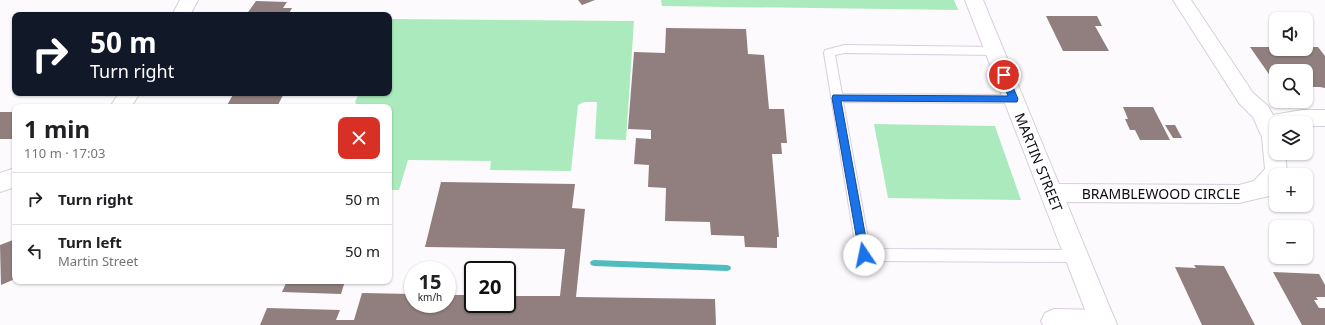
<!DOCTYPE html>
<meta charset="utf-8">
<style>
:root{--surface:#fff;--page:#f6f6f6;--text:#202124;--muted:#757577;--line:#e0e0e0}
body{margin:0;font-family:"Noto Sans",sans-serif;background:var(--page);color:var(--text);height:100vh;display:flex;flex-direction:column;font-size:15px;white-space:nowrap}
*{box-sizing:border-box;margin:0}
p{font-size:13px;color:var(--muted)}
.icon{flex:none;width:22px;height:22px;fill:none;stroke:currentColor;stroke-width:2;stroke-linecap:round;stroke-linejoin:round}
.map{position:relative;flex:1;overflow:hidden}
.side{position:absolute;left:12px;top:104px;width:380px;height:180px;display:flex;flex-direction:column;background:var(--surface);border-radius:8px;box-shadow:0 1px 3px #0004}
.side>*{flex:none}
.top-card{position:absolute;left:12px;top:12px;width:380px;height:84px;border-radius:8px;box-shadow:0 1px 3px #0004;background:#111827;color:#fff;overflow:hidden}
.buttons{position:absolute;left:1269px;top:12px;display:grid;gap:8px}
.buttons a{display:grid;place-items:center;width:44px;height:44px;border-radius:8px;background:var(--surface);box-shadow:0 1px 3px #0004;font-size:20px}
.speed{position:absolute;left:404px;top:261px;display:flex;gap:8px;font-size:20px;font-weight:700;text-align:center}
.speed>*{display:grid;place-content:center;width:52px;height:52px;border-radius:50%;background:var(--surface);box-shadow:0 1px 3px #0004;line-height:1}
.speed small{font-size:10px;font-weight:400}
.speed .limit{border:2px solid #111;border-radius:6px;background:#fff;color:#111}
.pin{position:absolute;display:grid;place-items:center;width:34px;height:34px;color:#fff;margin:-17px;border:2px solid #fff;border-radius:50%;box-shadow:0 1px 4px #0007}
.me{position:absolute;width:44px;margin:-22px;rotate:349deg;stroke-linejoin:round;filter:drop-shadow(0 0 3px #0008)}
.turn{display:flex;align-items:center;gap:14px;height:84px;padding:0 12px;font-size:18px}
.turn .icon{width:52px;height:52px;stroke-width:2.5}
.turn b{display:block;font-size:28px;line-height:34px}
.round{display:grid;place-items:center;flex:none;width:42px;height:42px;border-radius:8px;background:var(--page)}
.head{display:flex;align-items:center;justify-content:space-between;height:68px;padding:0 12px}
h1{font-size:24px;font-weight:700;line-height:30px}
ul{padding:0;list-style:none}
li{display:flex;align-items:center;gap:12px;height:52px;padding:0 12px;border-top:1px solid var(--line)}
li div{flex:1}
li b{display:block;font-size:15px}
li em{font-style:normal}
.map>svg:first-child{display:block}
.green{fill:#abeabc}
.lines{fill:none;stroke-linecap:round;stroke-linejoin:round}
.stream{fill:#4fbcc0;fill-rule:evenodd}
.building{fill:#907f7e}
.service-casing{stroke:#d7cedc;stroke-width:2}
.minor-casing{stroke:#d7cedc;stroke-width:2}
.tertiary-casing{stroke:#d7cedc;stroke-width:2}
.service{fill:#fff;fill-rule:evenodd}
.minor{fill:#fff;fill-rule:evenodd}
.tertiary{fill:#fff;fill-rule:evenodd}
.route{fill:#1a73e8;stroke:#114b97}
.labels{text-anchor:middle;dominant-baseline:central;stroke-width:3;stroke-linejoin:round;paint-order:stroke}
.street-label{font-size:14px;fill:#0e0b10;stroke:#fff}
</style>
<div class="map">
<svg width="1325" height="325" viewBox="0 0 1325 325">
<rect width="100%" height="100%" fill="#fcfafd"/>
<g class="green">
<path d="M661,0H954L958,10L662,6Z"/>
<path d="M389,19L634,21L626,140L595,139L597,102H584L578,105L571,171L490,170L491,161L408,160L399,190H389V107H358L355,102L359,93H389Z"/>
<path d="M874,124L995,126L1021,200L888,198Z"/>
</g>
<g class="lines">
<path class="stream" d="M594,260L727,265L730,266L731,268L730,270L727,271L594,266L591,265L590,263L591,261Z"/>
</g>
<g class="building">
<path d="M578,0H595L582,5Z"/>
<path d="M256,1L287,2L283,8H292L288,15H246Z"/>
<path d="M1046,16H1097L1102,26H1095L1109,51H1063Z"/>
<path d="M666,28L746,29L748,54L764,55L769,109H784L787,143H781L782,154H772L779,237H777V248L745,247L744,236L711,235L710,222L665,221L666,188L648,187L649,165L634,164L636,138L651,139V130L628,129L634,52L665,53Z"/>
<path d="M1250,47H1276V49H1306V47H1318L1325,56V88L1320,87H1306V71H1276V80H1273Z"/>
<path d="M234,93H284L277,107H226Z"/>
<path d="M1123,107H1153L1170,140H1140L1135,130H1130L1125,119H1128Z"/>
<rect x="0" y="112" width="15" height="27"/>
<path d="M1165,125H1175L1182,138H1173Z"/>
<path d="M441,182L575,184L572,208L585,209L576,297L715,299L716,325H260L267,308L340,310L336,320H354L362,293L413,294V304H447V295H473V304H507V296H560L565,249L425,247Z"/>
<path d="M15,234V279L1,285L0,245L13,240V235Z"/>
<path d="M1194,265L1224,266L1255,325H1202L1175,267L1196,268Z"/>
<path d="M1273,272L1319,274L1325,285V297H1316L1318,300H1314L1319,308H1325V325H1302Z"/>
<path d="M287,281H345L341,294L282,292Z"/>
</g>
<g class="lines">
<defs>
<path id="service" d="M845,45L994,47L998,48L999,51L998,54L994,55L845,53L835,55L842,94L1014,95L1018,96L1020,99L1018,102L1014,103L843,102L870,249L1077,250L1082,252L1084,256L1082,260L1077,262L864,261L859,259L857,255L824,53L825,50Z"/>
<g id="minor">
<path d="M180,0H198L190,15H172Z"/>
<path d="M1173,0H1191L1253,93L1268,106L1273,115L1302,110H1325V126H1306V123H1276V153H1285L1287,172L1286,175H1276V187L1269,196L1239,203L1052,202L1044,200L1041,193L1044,186L1052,184L1239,185L1254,181L1265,169L1262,137L1253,117L1239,103Z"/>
<path d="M119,93H140L131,107H110Z"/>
<path d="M15,168V187L0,192V173Z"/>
<path d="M1054,309L1103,310L1112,314L1116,322L1115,325H1043L1041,321L1045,313Z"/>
</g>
<path id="tertiary" d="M965,0H983L1117,325H1091Z"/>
</defs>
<use href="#service" class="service-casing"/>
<use href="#minor" class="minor-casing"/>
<use href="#tertiary" class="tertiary-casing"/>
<use href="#service" class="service"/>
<use href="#minor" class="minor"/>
<use href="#tertiary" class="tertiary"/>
</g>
<path class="route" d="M1004,72L1008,75L1018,99L1017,102L841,101L869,255L867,258L864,259L860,258L832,98L833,95L1008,96L1000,75Z"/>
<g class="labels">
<g class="street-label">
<text transform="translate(1039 162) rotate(68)">MARTIN STREET</text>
<text x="1161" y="193">BRAMBLEWOOD CIRCLE</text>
</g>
</g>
</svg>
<div class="buttons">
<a><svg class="icon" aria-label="sound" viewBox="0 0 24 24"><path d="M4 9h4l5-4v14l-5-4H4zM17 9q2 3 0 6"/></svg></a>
<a><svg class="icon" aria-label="search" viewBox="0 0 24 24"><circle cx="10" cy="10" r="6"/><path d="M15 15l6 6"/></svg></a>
<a><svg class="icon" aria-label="layers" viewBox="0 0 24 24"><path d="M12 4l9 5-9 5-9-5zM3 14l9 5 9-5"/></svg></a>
<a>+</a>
<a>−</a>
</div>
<div class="speed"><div>15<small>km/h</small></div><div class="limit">20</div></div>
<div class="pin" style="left:1004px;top:75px;background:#d93025"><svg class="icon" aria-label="arrive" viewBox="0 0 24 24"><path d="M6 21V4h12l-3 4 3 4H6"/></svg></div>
<svg class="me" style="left:864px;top:255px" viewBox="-20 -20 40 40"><circle r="19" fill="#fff"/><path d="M0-13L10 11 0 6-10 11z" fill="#1a73e8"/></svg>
<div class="top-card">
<div class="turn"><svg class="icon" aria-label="right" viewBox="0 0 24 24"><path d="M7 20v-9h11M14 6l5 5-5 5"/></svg><div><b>50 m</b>Turn right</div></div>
</div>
<section class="side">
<div class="head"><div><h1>1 min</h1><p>110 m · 17:03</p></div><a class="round" style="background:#d93025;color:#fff"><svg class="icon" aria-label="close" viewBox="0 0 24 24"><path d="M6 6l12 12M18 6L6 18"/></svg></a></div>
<ul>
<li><svg class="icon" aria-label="right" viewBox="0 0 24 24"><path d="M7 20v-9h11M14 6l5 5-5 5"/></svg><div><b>Turn right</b></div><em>50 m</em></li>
<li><svg class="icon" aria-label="left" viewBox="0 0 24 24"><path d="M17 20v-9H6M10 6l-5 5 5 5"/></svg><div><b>Turn left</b><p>Martin Street</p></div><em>50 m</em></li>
</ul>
</section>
</div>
